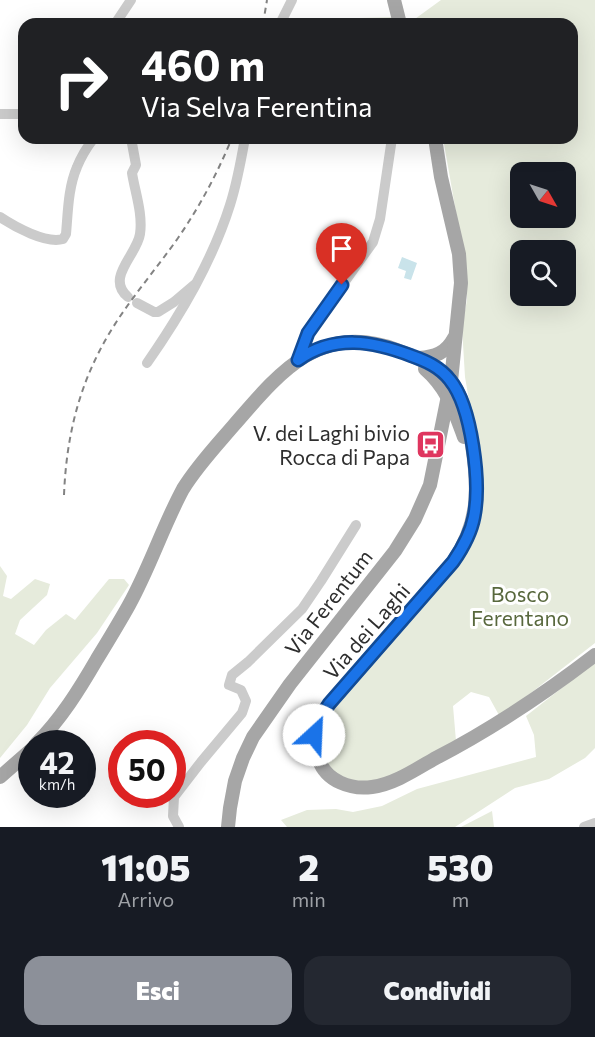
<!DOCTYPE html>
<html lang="it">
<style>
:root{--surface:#171b24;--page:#242831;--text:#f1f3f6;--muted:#9ea1a6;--accent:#8c9099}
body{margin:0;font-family:Commissioner,sans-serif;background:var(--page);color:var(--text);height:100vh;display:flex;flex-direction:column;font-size:22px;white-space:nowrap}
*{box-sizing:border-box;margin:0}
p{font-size:20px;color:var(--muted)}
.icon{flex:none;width:33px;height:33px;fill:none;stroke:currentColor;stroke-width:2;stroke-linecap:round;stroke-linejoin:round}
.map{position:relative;height:827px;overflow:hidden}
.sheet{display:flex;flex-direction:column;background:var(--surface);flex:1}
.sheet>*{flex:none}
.banner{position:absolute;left:18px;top:18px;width:560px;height:126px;border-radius:18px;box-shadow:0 6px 24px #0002;background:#202124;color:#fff;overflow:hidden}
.needle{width:39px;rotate:129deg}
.controls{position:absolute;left:510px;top:162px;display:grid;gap:12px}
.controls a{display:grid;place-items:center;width:66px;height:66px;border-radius:12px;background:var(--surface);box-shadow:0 6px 24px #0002;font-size:30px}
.speed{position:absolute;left:18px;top:730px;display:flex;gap:12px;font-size:30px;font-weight:700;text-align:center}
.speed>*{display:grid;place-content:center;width:78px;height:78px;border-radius:50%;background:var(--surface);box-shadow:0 6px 24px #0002;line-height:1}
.speed small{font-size:15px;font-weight:400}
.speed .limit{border:9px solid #d22;background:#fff;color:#111}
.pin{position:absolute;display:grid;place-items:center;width:51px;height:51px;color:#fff;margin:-62px -26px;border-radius:50% 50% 50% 0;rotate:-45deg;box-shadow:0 0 6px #0007}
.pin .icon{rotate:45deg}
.me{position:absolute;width:66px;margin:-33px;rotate:25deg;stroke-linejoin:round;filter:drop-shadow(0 0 4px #0008)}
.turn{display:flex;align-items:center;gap:21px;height:126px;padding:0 24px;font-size:27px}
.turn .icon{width:78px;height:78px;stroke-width:2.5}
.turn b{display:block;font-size:42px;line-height:51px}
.eta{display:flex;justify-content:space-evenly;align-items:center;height:102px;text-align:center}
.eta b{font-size:36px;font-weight:800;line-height:42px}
.primary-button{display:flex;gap:12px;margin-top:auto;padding:12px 24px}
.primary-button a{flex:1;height:69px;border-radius:18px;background:var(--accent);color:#fff;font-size:24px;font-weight:800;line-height:69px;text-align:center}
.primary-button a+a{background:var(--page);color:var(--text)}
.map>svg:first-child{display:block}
.green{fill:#e6ebdc;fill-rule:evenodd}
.water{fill:#c9e3ea}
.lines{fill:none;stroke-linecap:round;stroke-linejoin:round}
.minor{stroke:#cbcbcb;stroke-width:10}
.major{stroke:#a6a6a6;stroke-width:14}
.rail{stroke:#838383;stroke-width:2;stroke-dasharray:6 4.5;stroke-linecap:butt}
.route-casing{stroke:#114b97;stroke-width:15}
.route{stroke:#1a73e8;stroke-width:10}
.labels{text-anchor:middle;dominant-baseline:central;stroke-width:6;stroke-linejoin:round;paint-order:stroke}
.poi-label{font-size:21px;fill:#2e2e2e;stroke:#fff;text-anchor:end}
.park-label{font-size:21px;fill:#58683d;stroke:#fff}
.street-label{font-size:21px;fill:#2e2e2e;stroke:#fff}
</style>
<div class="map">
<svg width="595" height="827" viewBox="0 0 595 827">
<rect width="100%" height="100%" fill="#fff"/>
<g class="green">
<path d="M441,0H595V643L500,717L489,697L471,692L453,706L456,741L395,776L355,784L334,773L324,765L319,725L466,551L480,520L484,488L465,377L462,327L467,300V275L443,138H572V24H408ZM520,172H566V218H520ZM520,250H566V296H520Z"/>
<path d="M397,17L400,24H280L282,20Z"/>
<path d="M0,566L7,576L3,596L11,599L35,579L50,584L47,595L20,620L15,634L34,645L46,630L66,614L75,620L109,579H124L129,585L97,633L50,688L27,725L0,758Z"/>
<path d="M595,662V748L585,758L549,779L515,788L455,827H287L281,820L307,810L336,809L353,812L382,806L417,789L536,757L534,735L526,716Z"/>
<path d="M492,811L494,827H461Z"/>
</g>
<g class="water">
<path d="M342,229L351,234L341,251L333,246Z"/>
<path d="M402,257L417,263L411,280L404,278L406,271L398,268Z"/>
</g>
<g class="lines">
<g class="minor">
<path d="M115,24L131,0"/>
<path d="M280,24L292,0"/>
<path d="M0,114H24"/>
<path d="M0,217C15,227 46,244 63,239L66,234C68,212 68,188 77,167C81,157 87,147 94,138"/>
<path d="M128,297C105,278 137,255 140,234C143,214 135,192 132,173L136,165L131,138"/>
<path d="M137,303L154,312H158L174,302L194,285"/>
<path d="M298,360L304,342L311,329L373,242L380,219L392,138"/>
<path d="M147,363C181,314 212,262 230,205C237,183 241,161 245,138"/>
<path d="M179,827L173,816L174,797L201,762L242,713L246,701L241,690L229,685L232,675L248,662L302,609L321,581L356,525"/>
<path d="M584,827L595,823"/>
</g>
<g class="major">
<path d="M394,0L400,24"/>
<path d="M419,358C435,357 446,353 454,338"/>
<path d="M425,369C447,388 454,410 464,437"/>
<path d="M36,744C61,719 79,690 97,659C108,641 119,623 129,605C150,567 163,526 183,489C197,466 216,446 234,425C279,373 320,321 397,350C455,372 462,385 472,445C479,490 479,523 453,562L332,701C316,721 310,735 319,760C326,781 351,790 372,787C394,784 415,770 434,759C492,729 543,695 595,655"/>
<path d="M0,777L32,749"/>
<path d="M228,827L230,808L235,781L243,758L253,737L290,684L395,551L415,519L430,485L451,381L461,283L459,254L441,177L435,138"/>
</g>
<g class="rail">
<path d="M263,24L267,0"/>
<path d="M64,495C66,444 76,396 100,350C121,309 152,275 178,238C200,206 217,174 232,138"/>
</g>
</g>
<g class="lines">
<defs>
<path id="route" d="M314,735L320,718L329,704L453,562C462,549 471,533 474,517C481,483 472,407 450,380C440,367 426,361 412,356C373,341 335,334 298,360L308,333L342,285"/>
</defs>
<use href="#route" class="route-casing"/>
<use href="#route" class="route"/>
</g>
<defs>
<symbol id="bus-square" viewBox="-11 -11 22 22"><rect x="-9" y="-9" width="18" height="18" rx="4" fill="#df365f" stroke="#fff"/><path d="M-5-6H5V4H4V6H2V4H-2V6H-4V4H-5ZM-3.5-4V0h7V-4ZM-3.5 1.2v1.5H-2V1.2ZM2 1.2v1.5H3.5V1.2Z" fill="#fff"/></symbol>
</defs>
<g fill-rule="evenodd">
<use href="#bus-square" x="414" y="428" width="33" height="33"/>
</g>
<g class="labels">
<g class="poi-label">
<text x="410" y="432">V. dei Laghi bivio<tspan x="410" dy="24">Rocca di Papa</tspan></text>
</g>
<g class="park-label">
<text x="520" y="593">Bosco<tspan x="520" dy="24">Ferentano</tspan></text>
</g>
<g class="street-label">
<text transform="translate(328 602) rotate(-52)">Via Ferentum</text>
<text transform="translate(366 631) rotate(-49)">Via dei Laghi</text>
</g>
</g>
</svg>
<div class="controls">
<a><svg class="needle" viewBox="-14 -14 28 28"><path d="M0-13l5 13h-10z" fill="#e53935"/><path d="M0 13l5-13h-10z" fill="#9ea1a6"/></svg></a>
<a><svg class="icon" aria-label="search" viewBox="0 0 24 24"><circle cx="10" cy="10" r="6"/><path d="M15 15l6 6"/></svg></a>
</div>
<div class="speed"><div>42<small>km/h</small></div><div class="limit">50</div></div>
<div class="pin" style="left:342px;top:285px;background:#d93025"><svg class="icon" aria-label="arrive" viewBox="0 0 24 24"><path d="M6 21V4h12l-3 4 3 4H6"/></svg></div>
<svg class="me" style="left:314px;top:735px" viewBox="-20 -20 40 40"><circle r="19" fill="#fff"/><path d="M0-13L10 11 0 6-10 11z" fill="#1a73e8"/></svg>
<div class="banner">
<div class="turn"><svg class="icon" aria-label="right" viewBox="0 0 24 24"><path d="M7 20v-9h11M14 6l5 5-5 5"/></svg><div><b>460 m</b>Via Selva Ferentina</div></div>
</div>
</div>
<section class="sheet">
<div class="eta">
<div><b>11:05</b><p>Arrivo</p></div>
<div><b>2</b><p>min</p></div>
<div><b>530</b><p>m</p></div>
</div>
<div class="primary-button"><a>Esci</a><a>Condividi</a></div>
</section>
